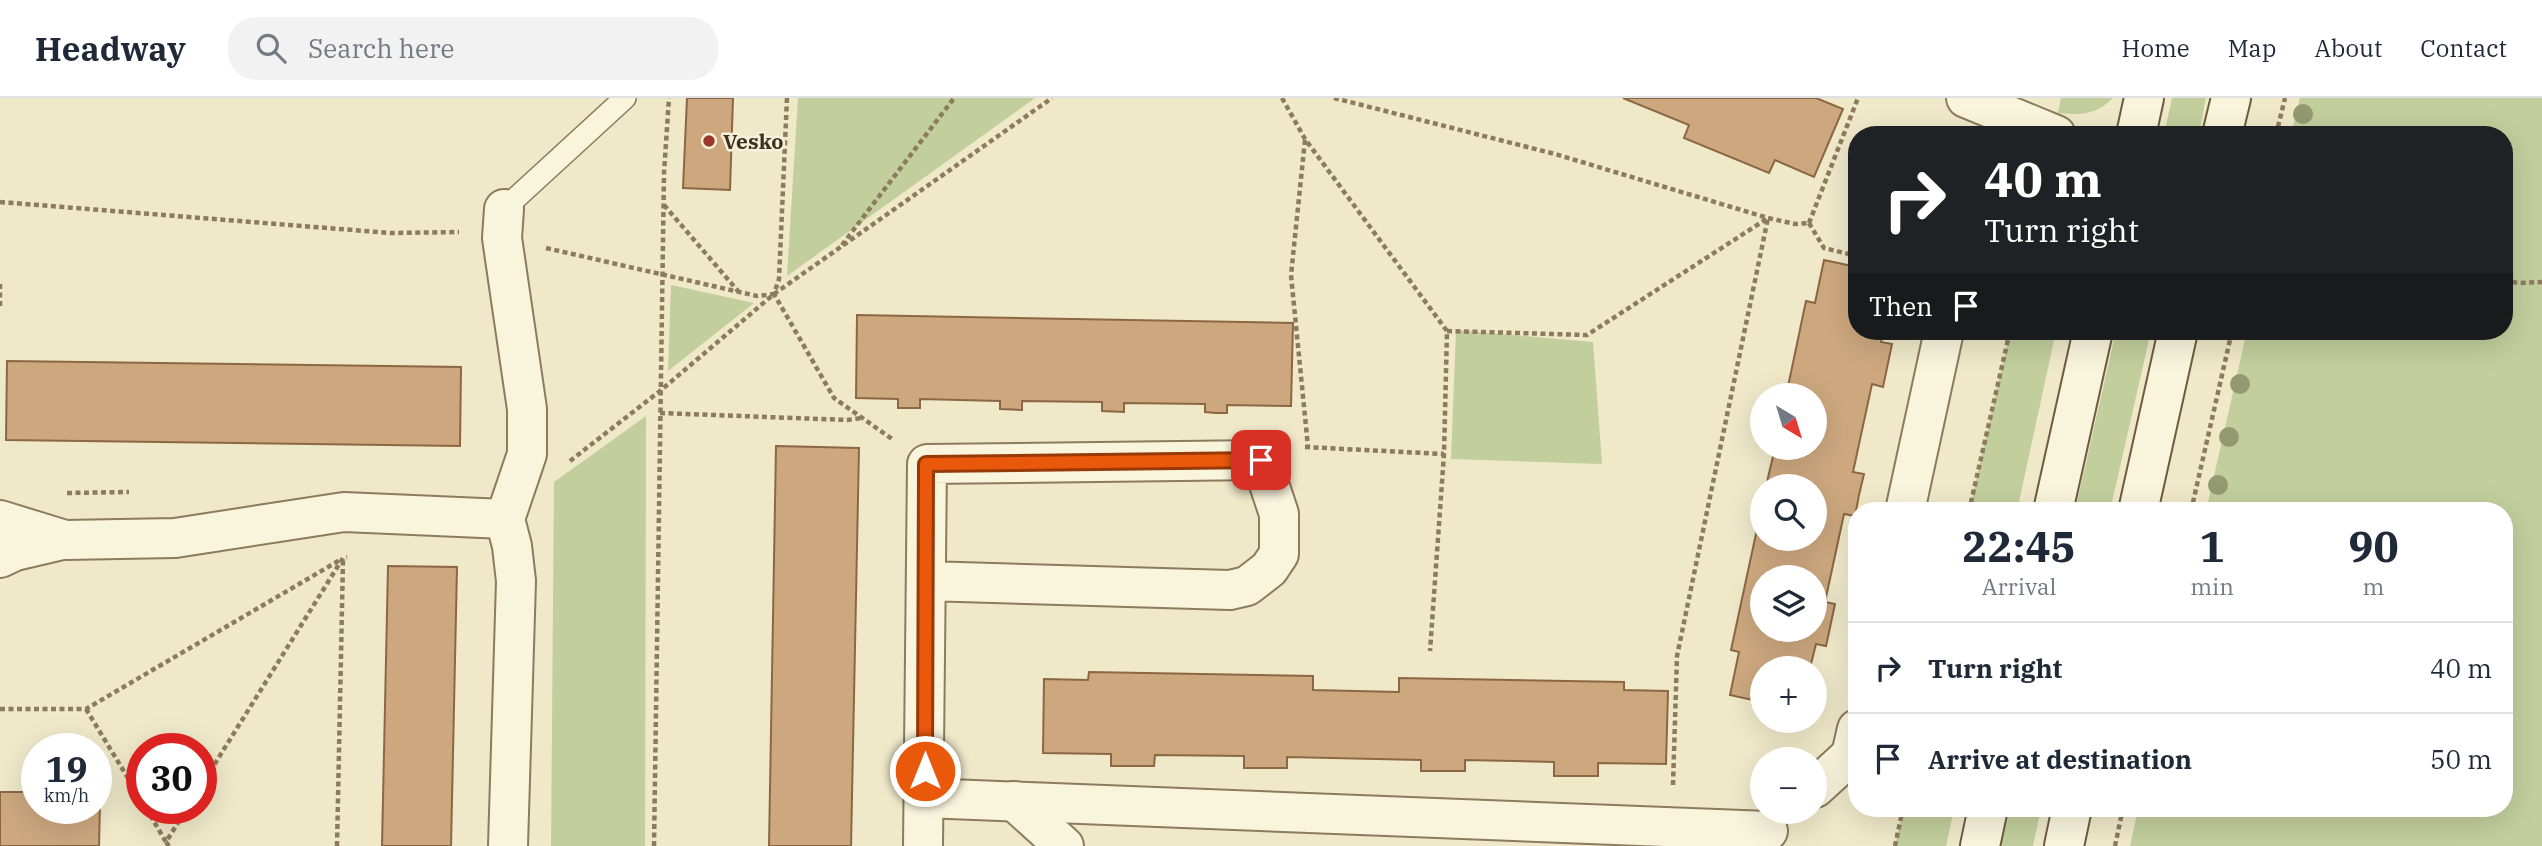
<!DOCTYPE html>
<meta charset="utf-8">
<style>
:root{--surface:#fff;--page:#f2f2f3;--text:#1f2937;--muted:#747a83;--line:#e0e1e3}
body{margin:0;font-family:"IBM Plex Serif",serif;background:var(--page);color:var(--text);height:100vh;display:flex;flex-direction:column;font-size:26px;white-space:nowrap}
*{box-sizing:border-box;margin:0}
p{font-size:23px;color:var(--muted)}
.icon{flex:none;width:38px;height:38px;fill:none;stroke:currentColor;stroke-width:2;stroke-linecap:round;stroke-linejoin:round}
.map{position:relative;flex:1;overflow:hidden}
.panel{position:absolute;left:1848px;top:404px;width:665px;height:315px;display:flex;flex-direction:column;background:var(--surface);border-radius:28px;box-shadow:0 7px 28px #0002}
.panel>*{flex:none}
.top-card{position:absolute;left:1848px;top:28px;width:665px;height:214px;border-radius:28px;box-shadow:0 7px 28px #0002;background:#202124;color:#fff;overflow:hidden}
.needle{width:46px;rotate:142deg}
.tools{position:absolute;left:1750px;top:285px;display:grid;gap:14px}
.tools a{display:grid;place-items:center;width:77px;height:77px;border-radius:50%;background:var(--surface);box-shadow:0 7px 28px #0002;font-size:35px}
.speed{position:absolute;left:21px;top:635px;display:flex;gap:14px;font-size:35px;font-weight:700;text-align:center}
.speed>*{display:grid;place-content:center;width:91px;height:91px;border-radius:50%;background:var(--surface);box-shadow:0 7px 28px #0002;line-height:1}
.speed small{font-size:18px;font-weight:400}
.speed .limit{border:10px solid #d22;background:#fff;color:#111}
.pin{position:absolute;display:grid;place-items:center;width:60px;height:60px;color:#fff;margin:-30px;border-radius:14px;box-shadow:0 4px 10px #0006}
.me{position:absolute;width:77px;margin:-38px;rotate:0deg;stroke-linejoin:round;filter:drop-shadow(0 0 5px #0008)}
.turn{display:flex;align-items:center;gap:24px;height:147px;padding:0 21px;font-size:32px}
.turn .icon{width:91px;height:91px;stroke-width:2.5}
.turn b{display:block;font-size:49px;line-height:60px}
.then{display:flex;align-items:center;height:66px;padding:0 21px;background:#0003;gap:14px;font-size:26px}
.eta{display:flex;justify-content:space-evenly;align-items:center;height:119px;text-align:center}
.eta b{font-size:42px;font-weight:800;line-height:49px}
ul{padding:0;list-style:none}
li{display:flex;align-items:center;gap:21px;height:91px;padding:0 21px;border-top:2px solid var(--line)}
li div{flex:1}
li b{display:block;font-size:26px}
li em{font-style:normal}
header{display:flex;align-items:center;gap:42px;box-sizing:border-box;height:98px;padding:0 35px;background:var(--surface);border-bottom:2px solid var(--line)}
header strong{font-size:33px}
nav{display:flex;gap:38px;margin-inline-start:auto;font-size:24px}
.search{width:490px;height:63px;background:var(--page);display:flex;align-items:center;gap:18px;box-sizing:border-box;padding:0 24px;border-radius:28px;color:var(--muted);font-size:26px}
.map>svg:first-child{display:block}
.green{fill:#c2ce9c}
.building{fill:#cda87f;stroke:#8b6743;stroke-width:2;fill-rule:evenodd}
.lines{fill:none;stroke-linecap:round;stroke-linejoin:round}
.lane-casing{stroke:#8c7b5d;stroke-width:24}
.street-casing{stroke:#8c7b5d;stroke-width:42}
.secondary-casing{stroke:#6e5c40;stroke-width:42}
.path{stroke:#8c7b5d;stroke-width:4.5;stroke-dasharray:5 3.5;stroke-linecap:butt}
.lane{stroke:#f9f4dc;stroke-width:21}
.street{stroke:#f9f4dc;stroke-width:38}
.secondary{stroke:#f9f4dc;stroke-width:38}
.tree{fill:#939970}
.route-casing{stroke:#983908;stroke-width:18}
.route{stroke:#ea580c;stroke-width:12}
.poi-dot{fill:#9b382d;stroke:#f6f1d8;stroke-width:2.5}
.labels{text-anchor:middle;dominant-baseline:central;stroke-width:5;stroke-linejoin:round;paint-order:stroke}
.poi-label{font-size:21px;font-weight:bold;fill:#3c3121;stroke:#f6f1d8;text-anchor:start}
</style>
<header>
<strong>Headway</strong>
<div class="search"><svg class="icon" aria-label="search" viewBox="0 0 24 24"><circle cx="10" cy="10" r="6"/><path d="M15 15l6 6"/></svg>Search here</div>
<nav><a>Home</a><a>Map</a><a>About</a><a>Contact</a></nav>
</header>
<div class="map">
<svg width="2542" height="748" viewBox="0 0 2542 748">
<rect width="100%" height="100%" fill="#efe8c9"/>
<g class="green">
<path d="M798,0H1035L787,178Z"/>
<path d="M2061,0H2113C2096,17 2081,17 2058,15Z"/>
<path d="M2172,0H2206L2199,35L2168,37L2165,32Z"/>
<path d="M2300,0H2542V748H2130L2138,711L2504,710V413H2206L2247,233H2504V37H2291Z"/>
<path d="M671,187L754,205L668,273Z"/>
<path d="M1456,232L1593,244L1602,366L1451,361Z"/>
<path d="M2010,233H2056L2017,413H1969Z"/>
<path d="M2116,233H2151L2110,413H2075Z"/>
<path d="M646,318L645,748H551L554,384Z"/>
<path d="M1903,711H1954L1946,748H1895Z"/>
<path d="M2008,711H2041L2033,748H2000Z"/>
</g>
<g class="building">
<path d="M687,0H733L730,92L683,90Z"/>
<path d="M1623,0H1816L1843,11L1814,79L1775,62L1769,75L1684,40L1689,27Z"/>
<path d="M1824,162L1857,169V233H1883L1881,244L1892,246L1883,289L1872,286L1853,374L1864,376L1859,397L1855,418L1844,416L1825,504L1835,506L1826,548L1816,546L1810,570H1762V604L1730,597L1739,554L1731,552L1762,408V441H1815V388H1766L1775,350H1815V298H1786L1806,203L1815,205ZM1762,480H1815V532H1762Z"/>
<path d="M857,217L1293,225L1291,308L1227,307V315H1216L1205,314V306L1124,305V314L1102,313V304L1022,303V312L1000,311V303L920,301V310H898V301L856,300Z"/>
<path d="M7,263L461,269L460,348L6,342Z"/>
<path d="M776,348L859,350L851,748H769Z"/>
<path d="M388,468L457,469L451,748H382Z"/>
<path d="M1089,574L1313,578V592L1399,594V580L1624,584V592L1668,593L1666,666L1598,665V678H1554V664L1465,662V673H1421V662L1287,659V670H1244V658L1155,657L1154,668H1111V656L1043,655L1044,581L1088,582Z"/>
<path d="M0,694H37V710H96V703H100L99,748H0Z"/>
</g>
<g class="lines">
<defs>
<path id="lane" d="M504,111L625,0"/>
<g id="street">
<path d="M1966,0L2056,37"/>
<path d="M504,111L502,140L527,311V356L505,421L512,448L516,483L508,748"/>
<path d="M1905,413L1944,233"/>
<path d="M0,422L65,442L175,440L344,414L505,421"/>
<path d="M0,460L15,453L62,442"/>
<path d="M1815,690L1851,657L1857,631"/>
<path d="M924,700L1768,733"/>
<path d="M1014,703L1064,748"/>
<path d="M923,748L927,366L1261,362L1279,416V456L1269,471L1247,488L1230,492L926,483"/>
</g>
<g id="secondary">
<path d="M2136,37L2144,0"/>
<path d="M2222,37L2231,0"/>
<path d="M2053,413L2093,233"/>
<path d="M2138,413L2178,233"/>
<path d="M1980,748L1988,710"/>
<path d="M2064,748L2072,710"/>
</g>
</defs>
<use href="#lane" class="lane-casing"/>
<use href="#street" class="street-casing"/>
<use href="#secondary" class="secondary-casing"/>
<g class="path">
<path d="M787,0L779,181L774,196L834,300L892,341"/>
<path d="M1282,0L1305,41L1447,233L1444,356L1430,553"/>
<path d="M1334,0L1555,56L1768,120L1795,126L1809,125"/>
<path d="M2276,37L2285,0"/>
<path d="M1305,42L1291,177L1308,349"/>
<path d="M0,104L390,135L459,134"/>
<path d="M664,107L738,193"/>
<path d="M1809,125L1858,0"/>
<path d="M1809,125L1824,150L1857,158"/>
<path d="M842,147L954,0"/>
<path d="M546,150L757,198L774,196"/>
<path d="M2504,182L2518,185L2542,184"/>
<path d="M0,186V210"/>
<path d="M1447,233L1587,237L1768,120"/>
<path d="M660,315L847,322L862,320"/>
<path d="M1305,349L1444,356"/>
<path d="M570,363L660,293L774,196L1052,0"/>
<path d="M67,395L129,394"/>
<path d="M1969,413L2010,233"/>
<path d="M2191,413L2232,233"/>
<path d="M0,611H86L340,462"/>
<path d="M86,611L142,703"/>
<path d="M1673,687L1677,558L1768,120"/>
<path d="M201,688L343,460L347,459"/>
<path d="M146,710L166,744"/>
<path d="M169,748L166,744L187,710"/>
<path d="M337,748L343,462"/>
<path d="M654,748L664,75L669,0"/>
<path d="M1895,748L1903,710"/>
<path d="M2115,748L2123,710"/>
</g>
<use href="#lane" class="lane"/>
<use href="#street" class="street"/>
<use href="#secondary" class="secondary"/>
</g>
<g class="tree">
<circle cx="2303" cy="16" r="10"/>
<circle cx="2240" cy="286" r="10"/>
<circle cx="2229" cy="339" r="10"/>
<circle cx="2218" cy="387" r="10"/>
</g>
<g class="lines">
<defs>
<path id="route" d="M925,673L926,366L1261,362"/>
</defs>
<use href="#route" class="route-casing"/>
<use href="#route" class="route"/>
</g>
<circle class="poi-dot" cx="709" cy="43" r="7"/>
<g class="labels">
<g class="poi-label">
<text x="723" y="43">Vesko</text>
</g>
</g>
</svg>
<div class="tools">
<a><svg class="needle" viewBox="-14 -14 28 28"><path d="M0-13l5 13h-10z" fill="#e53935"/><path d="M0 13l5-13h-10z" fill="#747a83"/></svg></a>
<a><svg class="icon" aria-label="search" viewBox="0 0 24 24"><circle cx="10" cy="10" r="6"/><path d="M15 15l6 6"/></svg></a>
<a><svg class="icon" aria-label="layers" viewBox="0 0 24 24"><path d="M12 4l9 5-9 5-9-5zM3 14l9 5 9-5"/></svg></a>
<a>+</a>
<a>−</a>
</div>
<div class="speed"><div>19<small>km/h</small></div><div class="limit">30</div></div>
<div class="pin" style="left:1261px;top:362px;background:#d93025"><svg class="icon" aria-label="arrive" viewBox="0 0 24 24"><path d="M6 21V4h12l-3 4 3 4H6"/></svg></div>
<svg class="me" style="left:925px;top:673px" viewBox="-20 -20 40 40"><circle r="17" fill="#ea580c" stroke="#fff" stroke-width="3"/><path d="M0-11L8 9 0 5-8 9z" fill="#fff"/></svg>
<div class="top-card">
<div class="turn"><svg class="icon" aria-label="right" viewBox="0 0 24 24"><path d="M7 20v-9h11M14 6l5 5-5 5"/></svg><div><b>40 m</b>Turn right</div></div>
<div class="then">Then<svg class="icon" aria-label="arrive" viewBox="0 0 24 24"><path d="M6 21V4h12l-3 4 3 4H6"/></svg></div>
</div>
<section class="panel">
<div class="eta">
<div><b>22:45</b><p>Arrival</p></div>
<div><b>1</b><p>min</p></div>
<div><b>90</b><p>m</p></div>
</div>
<ul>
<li><svg class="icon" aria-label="right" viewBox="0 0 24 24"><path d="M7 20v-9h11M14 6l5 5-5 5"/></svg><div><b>Turn right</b></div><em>40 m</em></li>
<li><svg class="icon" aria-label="arrive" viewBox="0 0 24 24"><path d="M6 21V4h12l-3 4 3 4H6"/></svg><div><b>Arrive at destination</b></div><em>50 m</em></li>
</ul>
</section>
</div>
